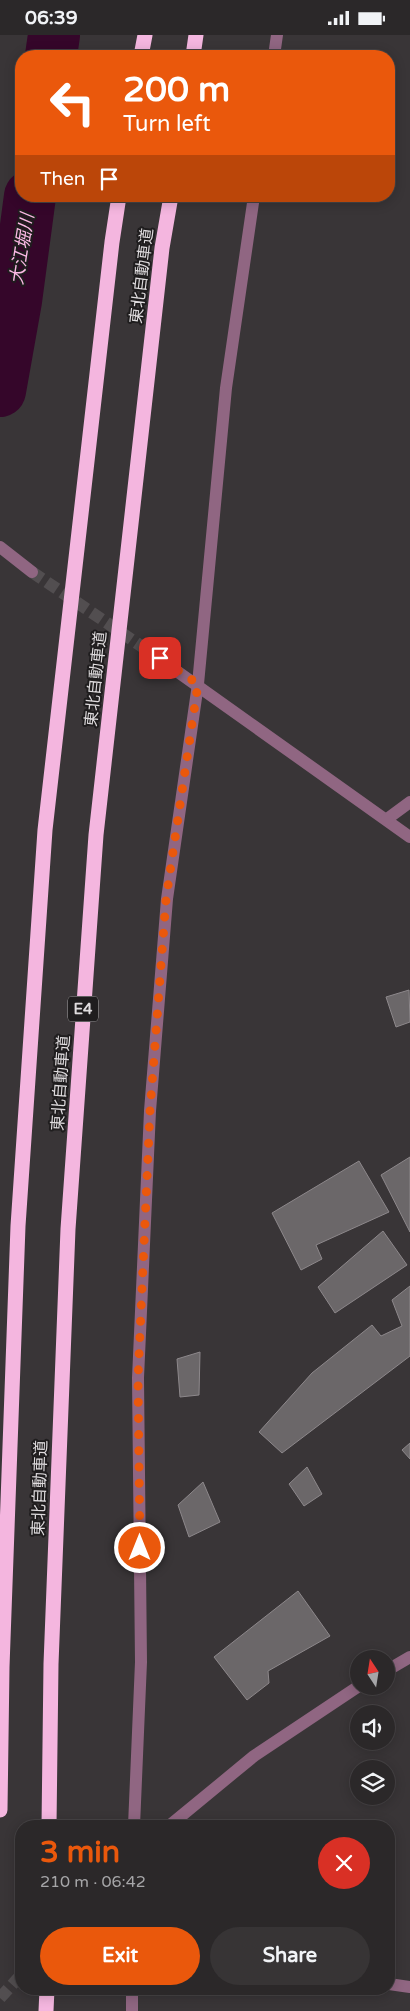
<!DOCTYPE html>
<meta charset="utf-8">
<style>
:root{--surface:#2b2829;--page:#373435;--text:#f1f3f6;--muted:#a6a6a8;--line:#474446;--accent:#ea580c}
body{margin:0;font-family:"Varela Round","Noto Sans JP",sans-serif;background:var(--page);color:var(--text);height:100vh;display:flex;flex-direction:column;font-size:19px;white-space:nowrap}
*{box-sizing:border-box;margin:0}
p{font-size:16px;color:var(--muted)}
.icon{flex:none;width:28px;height:28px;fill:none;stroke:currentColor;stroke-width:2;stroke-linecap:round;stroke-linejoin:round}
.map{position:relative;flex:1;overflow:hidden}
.details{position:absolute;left:15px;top:1785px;width:380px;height:175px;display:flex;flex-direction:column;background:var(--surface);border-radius:20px;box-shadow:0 2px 12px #0003,0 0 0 1px var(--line)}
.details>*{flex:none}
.top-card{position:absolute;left:15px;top:15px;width:380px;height:152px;border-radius:20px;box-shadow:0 2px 12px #0003,0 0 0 1px var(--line);background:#ea580c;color:#fff;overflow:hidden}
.needle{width:32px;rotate:348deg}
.fabs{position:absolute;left:350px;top:1615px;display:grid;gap:10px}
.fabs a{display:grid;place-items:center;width:45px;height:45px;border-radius:50%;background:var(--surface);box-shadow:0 2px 12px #0003,0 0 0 1px var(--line);font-size:25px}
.pin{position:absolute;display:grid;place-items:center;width:42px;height:42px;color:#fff;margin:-21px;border-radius:10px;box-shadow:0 2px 8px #0006}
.me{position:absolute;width:55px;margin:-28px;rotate:0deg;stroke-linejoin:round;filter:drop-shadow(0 0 4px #0008)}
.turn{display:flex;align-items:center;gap:18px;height:105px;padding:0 25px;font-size:22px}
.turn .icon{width:65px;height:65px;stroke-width:2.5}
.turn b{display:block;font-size:35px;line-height:42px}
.then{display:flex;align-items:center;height:48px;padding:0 25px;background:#0003;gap:10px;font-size:19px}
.round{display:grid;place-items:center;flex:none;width:52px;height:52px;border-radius:26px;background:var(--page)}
.summary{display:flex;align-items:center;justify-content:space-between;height:85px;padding:0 25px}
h1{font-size:30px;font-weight:800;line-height:38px;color:var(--accent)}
.primary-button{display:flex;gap:10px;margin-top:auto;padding:10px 25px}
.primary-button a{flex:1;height:58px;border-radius:30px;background:var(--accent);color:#fff;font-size:20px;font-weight:800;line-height:58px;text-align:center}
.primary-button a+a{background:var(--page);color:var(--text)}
.status{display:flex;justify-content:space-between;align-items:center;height:35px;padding:0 25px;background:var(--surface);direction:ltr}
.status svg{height:14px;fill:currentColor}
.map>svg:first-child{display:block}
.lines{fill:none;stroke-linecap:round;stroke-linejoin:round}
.river{stroke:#35062a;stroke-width:52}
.building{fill:#6b6769;stroke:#8d888b}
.minor-tunnel{stroke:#524e50;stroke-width:12;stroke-dasharray:12 6;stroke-linecap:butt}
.minor{stroke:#906682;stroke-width:12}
.highway{stroke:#f4b6df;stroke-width:15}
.route{stroke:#ea580c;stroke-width:9;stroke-dasharray:0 16.2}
.labels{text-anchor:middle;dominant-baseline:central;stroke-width:4;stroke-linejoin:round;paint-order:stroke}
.shield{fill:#1f1d1e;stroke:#a5a3a4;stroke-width:1}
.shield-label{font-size:15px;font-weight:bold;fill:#dfdcde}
.street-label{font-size:16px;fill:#dfdcde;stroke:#1f1d1e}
.water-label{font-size:18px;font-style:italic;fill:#fbb9e5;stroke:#1f1d1e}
</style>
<div class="status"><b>06:39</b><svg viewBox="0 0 49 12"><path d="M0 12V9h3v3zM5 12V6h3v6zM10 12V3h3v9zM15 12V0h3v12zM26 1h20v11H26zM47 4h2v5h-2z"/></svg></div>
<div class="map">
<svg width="410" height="1976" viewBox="0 0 410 1976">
<rect width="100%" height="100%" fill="#393537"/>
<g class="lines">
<g class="river">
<path d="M51,21L54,0"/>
<path d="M0,356L16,266L30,161"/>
</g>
</g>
<g class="building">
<path d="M409,955L410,987L396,992L386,962Z"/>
<path d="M410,1122V1197L381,1140Z"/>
<path d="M359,1126L389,1177L316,1210L322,1224L301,1235L272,1178Z"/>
<path d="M383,1196L407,1230L335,1278L318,1252Z"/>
<path d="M410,1251V1321L282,1418L259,1397L312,1338L372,1290L381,1301L402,1291L392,1265Z"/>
<path d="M200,1317L199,1360L180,1362L177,1324Z"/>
<path d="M410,1408V1424L402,1415Z"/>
<path d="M307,1432L322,1459L304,1471L289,1449Z"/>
<path d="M203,1447L220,1487L189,1502L178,1470Z"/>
<path d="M298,1556L330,1601L268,1636L269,1648L247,1665L214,1622Z"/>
</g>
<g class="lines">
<g class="minor-tunnel">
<path d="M32,537L147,615"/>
<path d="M0,1963L21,1940"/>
</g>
<g class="minor">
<path d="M274,21L277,0"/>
<path d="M0,512L32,537"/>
<path d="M147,615L410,802"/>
<path d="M387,784L410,767"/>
<path d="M386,1636L410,1622"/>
<path d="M134,1791L141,1627L138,1343L150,1076L167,864L198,649L226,353L254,161"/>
<path d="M169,1791L254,1721L359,1651"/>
<path d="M389,1949L410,1952"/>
<path d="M132,1954V1976"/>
</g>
<g class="highway">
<path d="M141,21L145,0"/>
<path d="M193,21L196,0"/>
<path d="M0,1775L2,1632L18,1191L45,795L112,207L119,161"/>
<path d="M49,1791L51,1629L68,1194L96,800L162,213L171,161"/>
<path d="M46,1976L47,1954"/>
</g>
</g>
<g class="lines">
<path class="route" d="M140,1513L138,1343L150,1076L166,864L198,649L160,623"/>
</g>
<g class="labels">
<rect class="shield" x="68" y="961.5" width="30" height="25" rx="4"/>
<g class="shield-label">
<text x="83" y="974">E4</text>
</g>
<g class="street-label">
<text transform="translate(142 241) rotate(-83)">東北自動車道</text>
<text transform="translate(96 644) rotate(-84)">東北自動車道</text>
<text transform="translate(61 1048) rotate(-86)">東北自動車道</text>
<text transform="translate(40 1453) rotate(-88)">東北自動車道</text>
</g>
<g class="water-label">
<text transform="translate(22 214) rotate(-81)">大江堀川</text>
</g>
</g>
</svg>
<div class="fabs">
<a><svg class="needle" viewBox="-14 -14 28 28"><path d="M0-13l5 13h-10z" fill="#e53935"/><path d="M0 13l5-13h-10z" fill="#a6a6a8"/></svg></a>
<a><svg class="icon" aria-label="sound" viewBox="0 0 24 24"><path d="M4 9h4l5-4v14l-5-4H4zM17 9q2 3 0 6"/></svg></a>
<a><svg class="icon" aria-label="layers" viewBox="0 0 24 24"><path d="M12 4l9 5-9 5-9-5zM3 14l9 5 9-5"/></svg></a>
</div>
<div class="pin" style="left:160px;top:623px;background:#d93025"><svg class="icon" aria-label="arrive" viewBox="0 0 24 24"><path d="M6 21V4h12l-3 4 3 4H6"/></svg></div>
<svg class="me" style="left:140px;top:1513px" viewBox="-20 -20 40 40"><circle r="17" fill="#ea580c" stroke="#fff" stroke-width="3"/><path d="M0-11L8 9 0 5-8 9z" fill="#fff"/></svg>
<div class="top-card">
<div class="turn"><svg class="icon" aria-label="left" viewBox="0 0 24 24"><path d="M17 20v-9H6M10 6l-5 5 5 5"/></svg><div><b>200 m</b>Turn left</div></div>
<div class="then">Then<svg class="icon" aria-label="arrive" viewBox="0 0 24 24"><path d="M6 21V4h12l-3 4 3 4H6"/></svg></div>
</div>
<section class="details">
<div class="summary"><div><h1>3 min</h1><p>210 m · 06:42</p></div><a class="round" style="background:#d93025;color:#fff"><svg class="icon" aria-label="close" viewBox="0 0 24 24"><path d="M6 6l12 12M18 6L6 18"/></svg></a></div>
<div class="primary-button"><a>Exit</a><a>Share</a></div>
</section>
</div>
